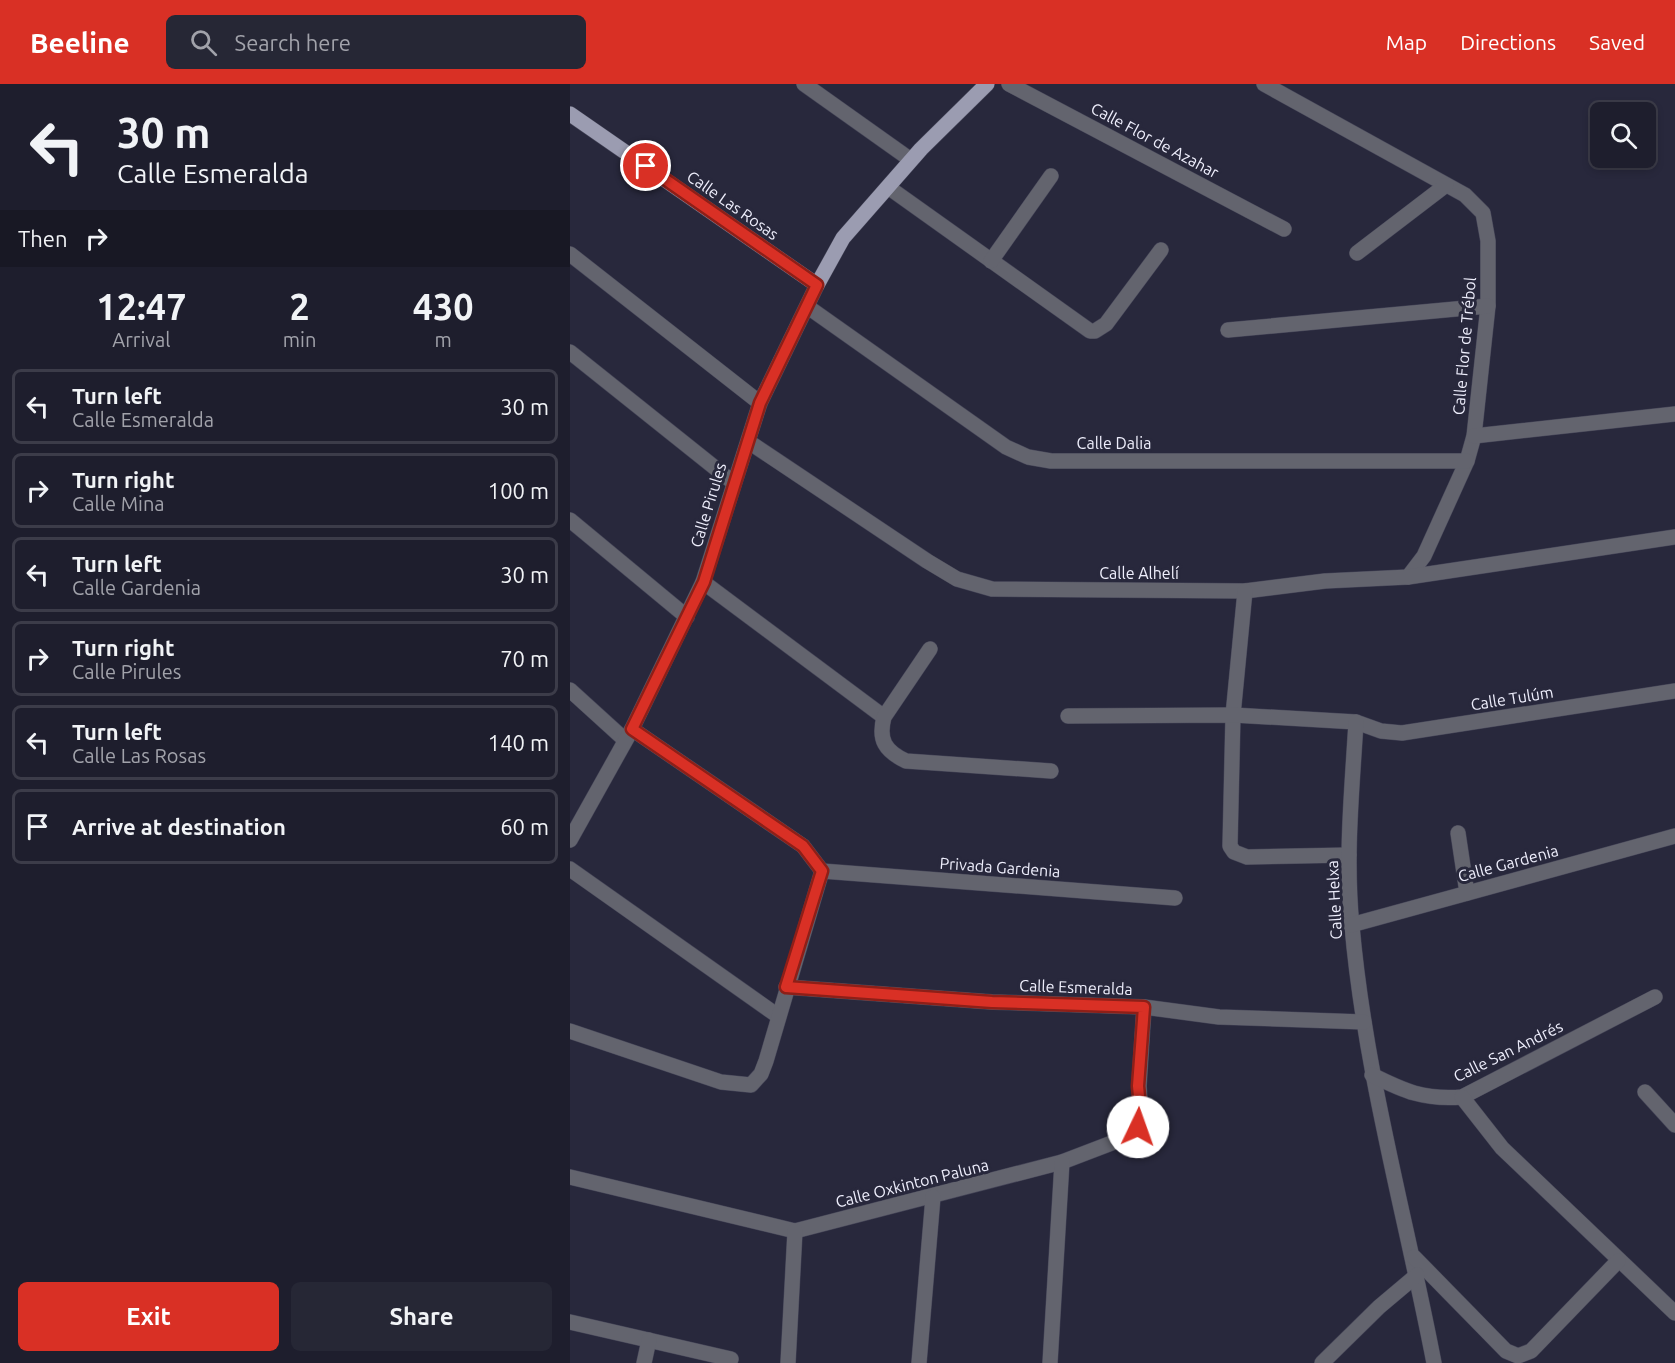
<!DOCTYPE html>
<meta charset="utf-8">
<style>
:root{--surface:#1e1e2d;--page:#262735;--text:#f1f3f6;--muted:#a1a2aa;--line:#3c3c49;--accent:#d93025}
body{margin:0;font-family:Ubuntu,sans-serif;background:var(--page);color:var(--text);height:100vh;display:flex;flex-direction:column;font-size:22px;white-space:nowrap}
*{box-sizing:border-box;margin:0}
p{font-size:20px;color:var(--muted)}
.icon{flex:none;width:33px;height:33px;fill:none;stroke:currentColor;stroke-width:2;stroke-linecap:round;stroke-linejoin:round}
.map{position:relative;flex:1;overflow:hidden}
.sheet{display:flex;flex-direction:column;background:var(--surface);width:570px}
.sheet>*{flex:none}
.hud{background:#1e1e2d;color:var(--text);overflow:hidden}
.tools{position:absolute;left:1020px;top:18px;display:grid;gap:12px}
.tools a{display:grid;place-items:center;width:66px;height:66px;border-radius:9px;background:var(--surface);box-shadow:0 3px 9px #0003,0 0 0 2px var(--line);font-size:30px}
.pin{position:absolute;display:grid;place-items:center;width:51px;height:51px;color:#fff;margin:-26px;border:3px solid #fff;border-radius:50%;box-shadow:0 2px 6px #0007}
.me{position:absolute;width:66px;margin:-33px;rotate:3deg;stroke-linejoin:round;filter:drop-shadow(0 0 4px #0008)}
.turn{display:flex;align-items:center;gap:21px;height:126px;padding:0 18px;font-size:27px}
.turn .icon{width:78px;height:78px;stroke-width:2.5}
.turn b{display:block;font-size:42px;line-height:51px}
.then{display:flex;align-items:center;height:57px;padding:0 18px;background:#0003;gap:12px;font-size:22px}
.eta{display:flex;justify-content:space-evenly;align-items:center;height:102px;text-align:center}
.eta b{font-size:36px;font-weight:700;line-height:42px}
.action{display:flex;gap:12px;margin-top:auto;padding:12px 18px}
.action a{flex:1;height:69px;border-radius:9px;background:var(--accent);color:#fff;font-size:24px;font-weight:700;line-height:69px;text-align:center}
.action a+a{background:var(--page);color:var(--text)}
ul{padding:0;list-style:none}
li{display:flex;align-items:center;gap:18px;height:75px;margin:0 12px 9px;padding:0 6px;border:3px solid var(--line);border-radius:9px}
li div{flex:1}
li b{display:block;font-size:22px}
li em{font-style:normal}
header{display:flex;align-items:center;gap:36px;box-sizing:border-box;height:84px;padding:0 30px;background:var(--accent);color:#fff}
header strong{font-size:28px}
nav{display:flex;gap:33px;margin-inline-start:auto;font-size:21px}
.search{width:420px;height:54px;background:var(--page);display:flex;align-items:center;gap:15px;box-sizing:border-box;padding:0 21px;border-radius:9px;color:var(--muted);font-size:22px}
main{display:flex;flex:1;min-height:0}
.map>svg:first-child{display:block}
.lines{fill:none;stroke-linecap:round;stroke-linejoin:round}
.minor-casing{stroke:#444457;stroke-width:16}
.major-casing{stroke:#444457;stroke-width:16}
.minor{stroke:#63646e;stroke-width:15}
.major{stroke:#9b9cb1;stroke-width:15}
.route-casing{stroke:#8d1f18;stroke-width:15}
.route{stroke:#d93025;stroke-width:10}
.labels{text-anchor:middle;dominant-baseline:central;stroke-width:6;stroke-linejoin:round;paint-order:stroke}
.street-label{font-size:16px;fill:#eeeefc;stroke:#28283c}
</style>
<header>
<strong>Beeline</strong>
<div class="search"><svg class="icon" aria-label="search" viewBox="0 0 24 24"><circle cx="10" cy="10" r="6"/><path d="M15 15l6 6"/></svg>Search here</div>
<nav><a>Map</a><a>Directions</a><a>Saved</a></nav>
</header>
<main>
<section class="sheet">
<div class="hud">
<div class="turn"><svg class="icon" aria-label="left" viewBox="0 0 24 24"><path d="M17 20v-9H6M10 6l-5 5 5 5"/></svg><div><b>30 m</b>Calle Esmeralda</div></div>
<div class="then">Then<svg class="icon" aria-label="right" viewBox="0 0 24 24"><path d="M7 20v-9h11M14 6l5 5-5 5"/></svg></div>
</div>
<div class="eta">
<div><b>12:47</b><p>Arrival</p></div>
<div><b>2</b><p>min</p></div>
<div><b>430</b><p>m</p></div>
</div>
<ul>
<li><svg class="icon" aria-label="left" viewBox="0 0 24 24"><path d="M17 20v-9H6M10 6l-5 5 5 5"/></svg><div><b>Turn left</b><p>Calle Esmeralda</p></div><em>30 m</em></li>
<li><svg class="icon" aria-label="right" viewBox="0 0 24 24"><path d="M7 20v-9h11M14 6l5 5-5 5"/></svg><div><b>Turn right</b><p>Calle Mina</p></div><em>100 m</em></li>
<li><svg class="icon" aria-label="left" viewBox="0 0 24 24"><path d="M17 20v-9H6M10 6l-5 5 5 5"/></svg><div><b>Turn left</b><p>Calle Gardenia</p></div><em>30 m</em></li>
<li><svg class="icon" aria-label="right" viewBox="0 0 24 24"><path d="M7 20v-9h11M14 6l5 5-5 5"/></svg><div><b>Turn right</b><p>Calle Pirules</p></div><em>70 m</em></li>
<li><svg class="icon" aria-label="left" viewBox="0 0 24 24"><path d="M17 20v-9H6M10 6l-5 5 5 5"/></svg><div><b>Turn left</b><p>Calle Las Rosas</p></div><em>140 m</em></li>
<li><svg class="icon" aria-label="arrive" viewBox="0 0 24 24"><path d="M6 21V4h12l-3 4 3 4H6"/></svg><div><b>Arrive at destination</b></div><em>60 m</em></li>
</ul>
<div class="action"><a>Exit</a><a>Share</a></div>
</section>
<div class="map">
<svg width="1105" height="1279" viewBox="0 0 1105 1279">
<rect width="100%" height="100%" fill="#28283c"/>
<g class="lines">
<defs>
<g id="minor">
<path d="M234,0L341,76"/>
<path d="M439,0L714,145"/>
<path d="M694,0L895,111L913,129L918,157V222L904,352L897,377L854,472L838,493"/>
<path d="M318,103L520,247H525L536,240L591,166"/>
<path d="M787,169L876,101"/>
<path d="M0,170L190,319"/>
<path d="M421,177L481,92"/>
<path d="M238,223L436,363L458,373L481,377H897"/>
<path d="M658,246L918,222"/>
<path d="M0,268L164,399"/>
<path d="M904,352L1105,330"/>
<path d="M179,358L357,477L387,495L422,505L675,507L755,497L838,493L1105,453"/>
<path d="M0,436L117,533"/>
<path d="M133,498L314,633"/>
<path d="M675,507L663,631L660,762L664,768L677,773L779,771"/>
<path d="M360,565L314,633C308,656 315,667 336,677L481,687"/>
<path d="M0,606L55,656"/>
<path d="M498,632L663,631L786,638L811,647L832,649L1105,607"/>
<path d="M786,638C782,706 775,774 782,842C795,990 836,1133 864,1279"/>
<path d="M62,645L233,762L252,787"/>
<path d="M888,749L897,809"/>
<path d="M0,756L62,645L133,498L190,319L247,201"/>
<path d="M0,785L208,932"/>
<path d="M252,787L605,814"/>
<path d="M781,841L1105,752"/>
<path d="M216,903L422,918L574,923L649,933L794,938"/>
<path d="M0,947L151,998L181,1001L191,990L196,977L252,787"/>
<path d="M802,991C834,1007 854,1016 892,1013L1085,913"/>
<path d="M1075,1008L1105,1041"/>
<path d="M892,1013L932,1064L1105,1229"/>
<path d="M0,1093L225,1147L492,1078L560,1052L568,1043L571,1033L569,1002L574,923"/>
<path d="M844,1173L936,1267L948,1272L961,1267L1048,1177"/>
<path d="M0,1238L161,1275"/>
<path d="M74,1279L79,1256"/>
<path d="M218,1279L225,1147"/>
<path d="M349,1279L363,1113"/>
<path d="M480,1279L492,1078"/>
<path d="M752,1279L809,1223L847,1191"/>
</g>
<path id="major" d="M0,30L247,201L273,154L351,65L417,0"/>
</defs>
<use href="#minor" class="minor-casing"/>
<use href="#major" class="major-casing"/>
<use href="#minor" class="minor"/>
<use href="#major" class="major"/>
</g>
<g class="lines">
<defs>
<path id="route" d="M76,82L247,201L190,319L134,498L62,645L233,762L252,787L216,903L422,918L574,923L568,1002L571,1033L568,1043"/>
</defs>
<use href="#route" class="route-casing"/>
<use href="#route" class="route"/>
</g>
<g class="labels">
<g class="street-label">
<text transform="translate(585 56) rotate(28)">Calle Flor de Azahar</text>
<text transform="translate(163 121) rotate(35)">Calle Las Rosas</text>
<text transform="translate(894 262) rotate(-85)">Calle Flor de Trébol</text>
<text x="544" y="359">Calle Dalia</text>
<text transform="translate(138 421) rotate(-73)">Calle Pirules</text>
<text x="569" y="489">Calle Alhelí</text>
<text transform="translate(942 614) rotate(-9)">Calle Tulúm</text>
<text transform="translate(938 779) rotate(-15)">Calle Gardenia</text>
<text transform="translate(430 783) rotate(4)">Privada Gardenia</text>
<text transform="translate(764 816) rotate(-93)">Calle Helxa</text>
<text transform="translate(506 903) rotate(2)">Calle Esmeralda</text>
<text transform="translate(938 967) rotate(-26)">Calle San Andrés</text>
<text transform="translate(342 1099) rotate(-14)">Calle Oxkinton Paluna</text>
</g>
</g>
</svg>
<div class="tools">
<a><svg class="icon" aria-label="search" viewBox="0 0 24 24"><circle cx="10" cy="10" r="6"/><path d="M15 15l6 6"/></svg></a>
</div>
<div class="pin" style="left:76px;top:82px;background:#d93025"><svg class="icon" aria-label="arrive" viewBox="0 0 24 24"><path d="M6 21V4h12l-3 4 3 4H6"/></svg></div>
<svg class="me" style="left:568px;top:1043px" viewBox="-20 -20 40 40"><circle r="19" fill="#fff"/><path d="M0-13L10 11 0 6-10 11z" fill="#d93025"/></svg>
</div>
</main>
